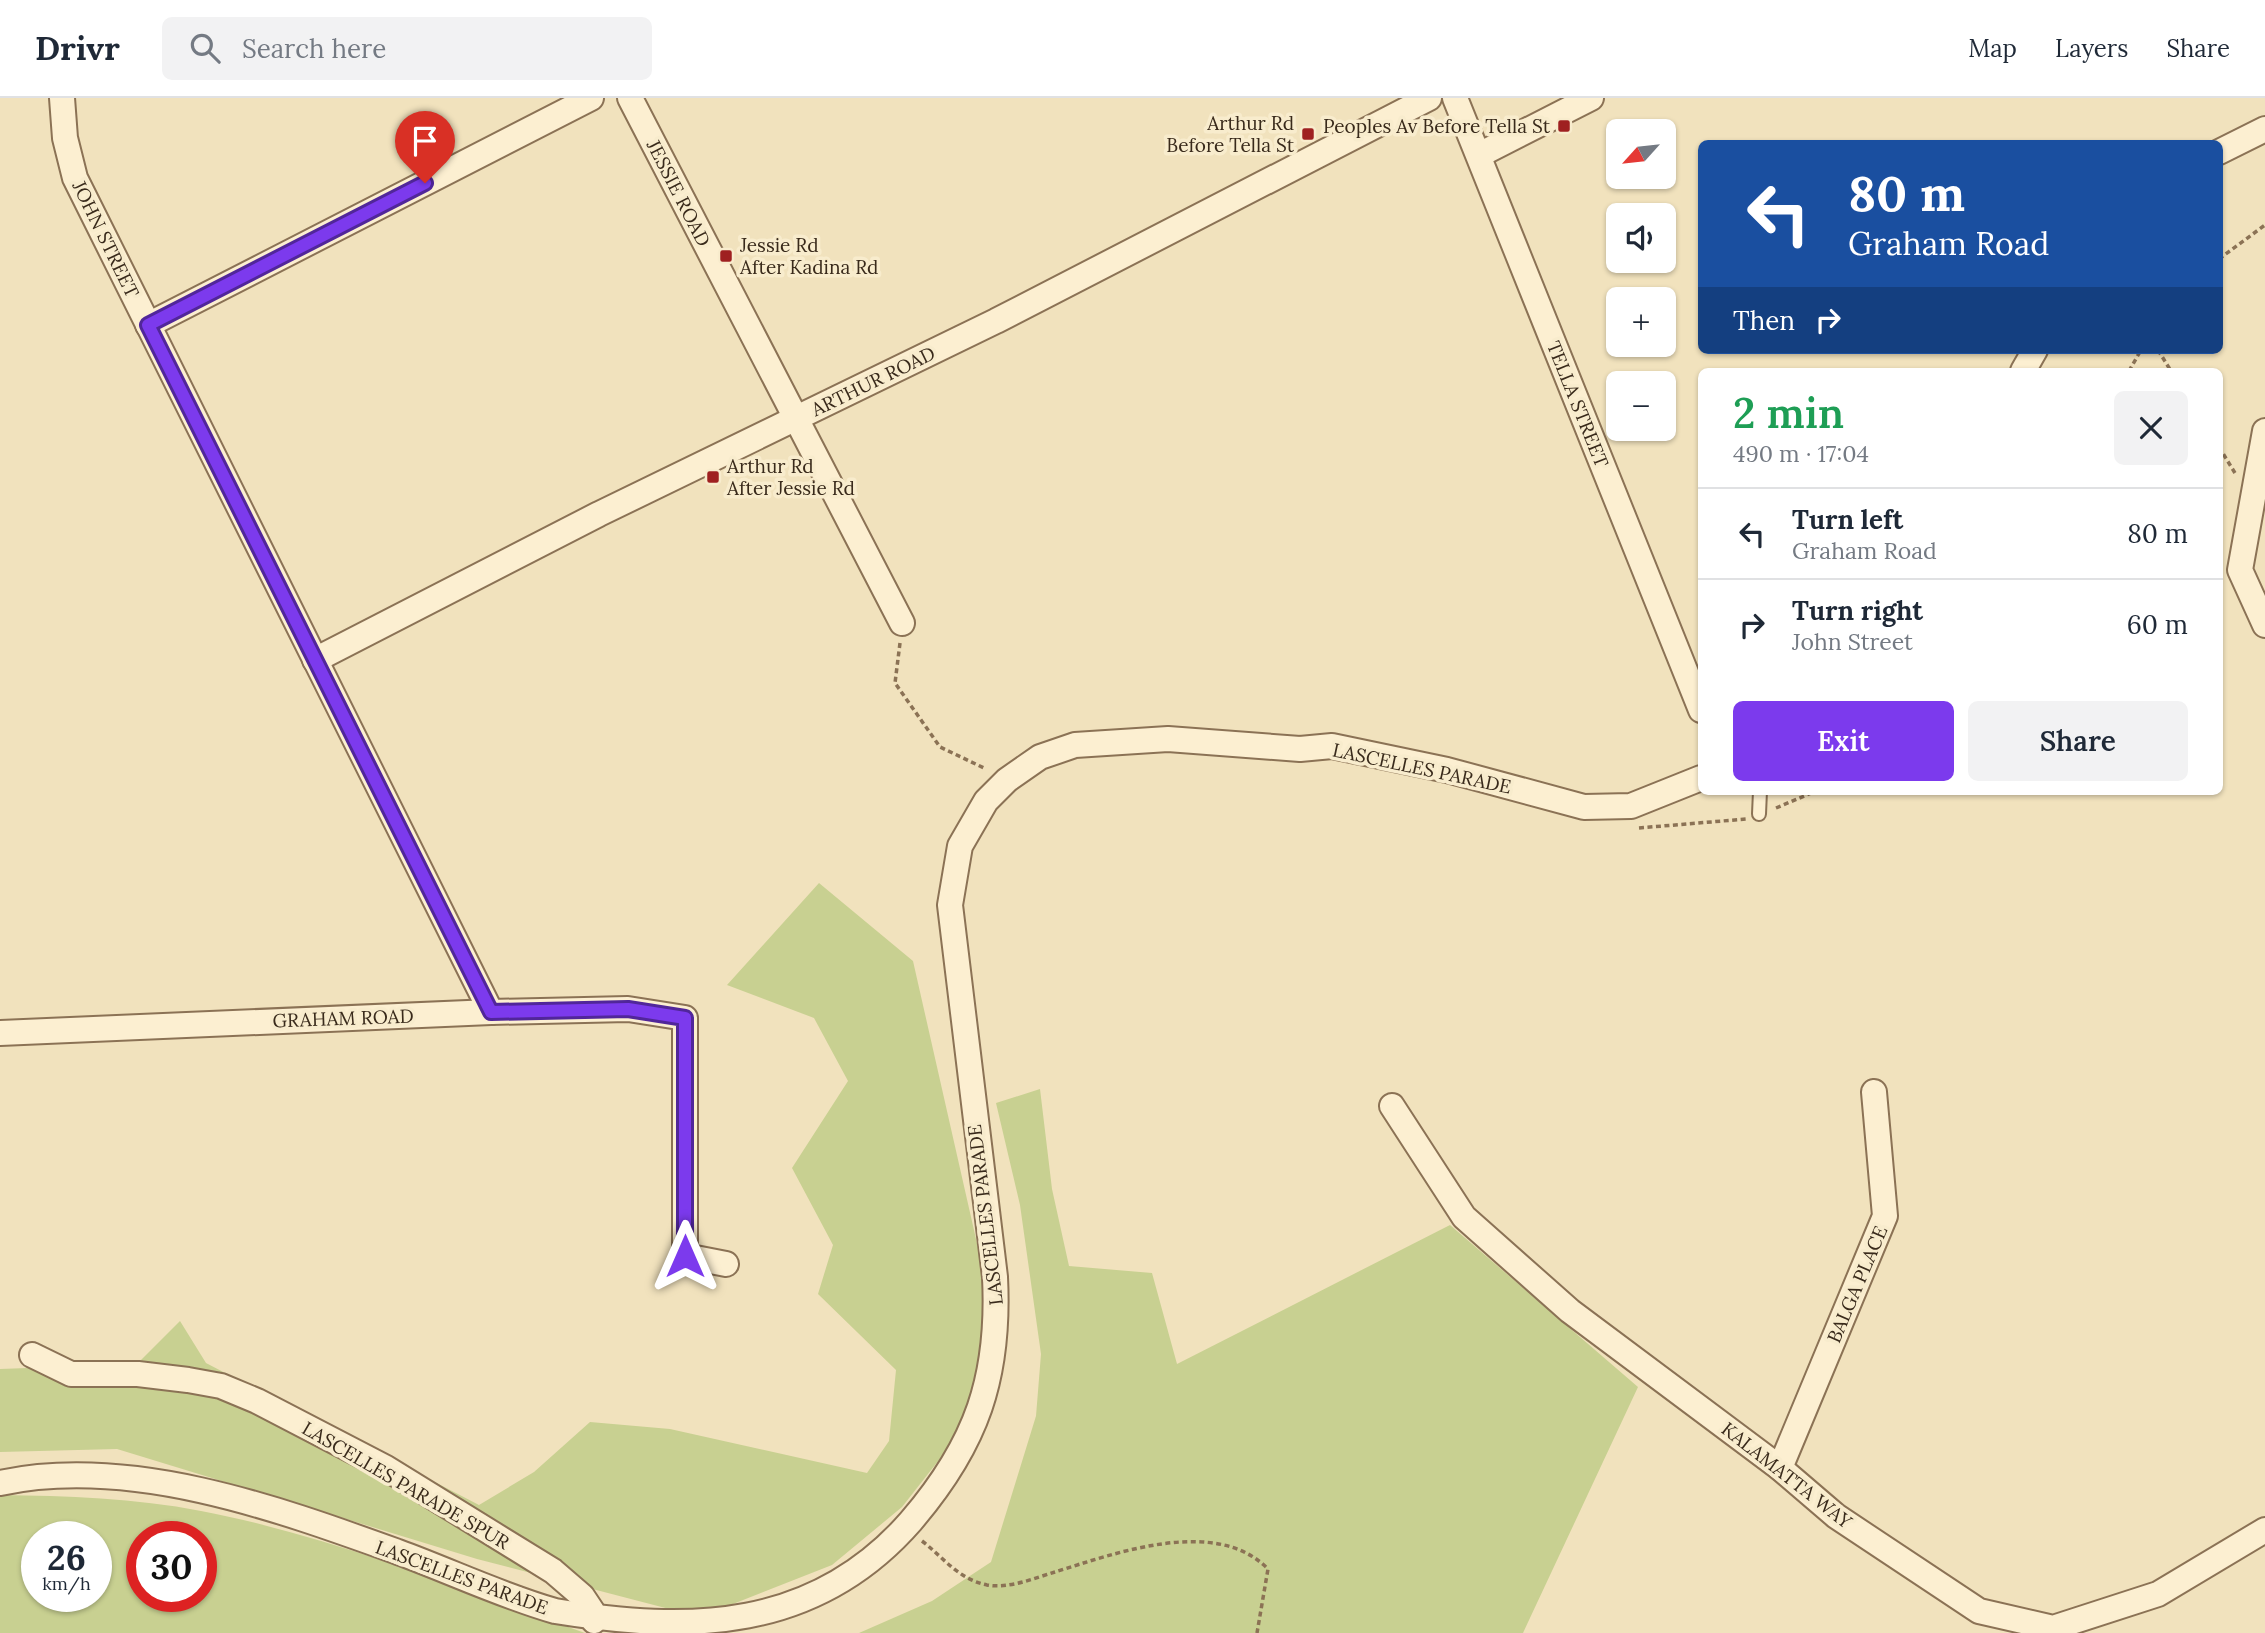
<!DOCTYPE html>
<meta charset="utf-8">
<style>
:root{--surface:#fff;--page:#f2f2f3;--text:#1f2937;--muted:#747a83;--line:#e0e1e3;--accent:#7c3aed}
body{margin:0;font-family:Lora,serif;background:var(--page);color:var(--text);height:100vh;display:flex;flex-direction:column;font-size:26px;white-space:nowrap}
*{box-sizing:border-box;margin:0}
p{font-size:23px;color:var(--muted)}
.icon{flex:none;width:38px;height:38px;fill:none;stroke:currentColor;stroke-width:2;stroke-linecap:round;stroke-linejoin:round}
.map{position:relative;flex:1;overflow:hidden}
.side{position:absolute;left:1698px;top:270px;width:525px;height:427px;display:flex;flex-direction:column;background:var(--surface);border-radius:10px;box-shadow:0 2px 5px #0004}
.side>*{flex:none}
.banner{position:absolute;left:1698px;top:42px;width:525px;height:214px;border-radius:10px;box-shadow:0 2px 5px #0004;background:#1a4fa0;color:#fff;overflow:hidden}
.needle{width:46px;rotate:243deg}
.controls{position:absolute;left:1606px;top:21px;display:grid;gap:14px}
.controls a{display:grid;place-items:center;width:70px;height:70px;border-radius:10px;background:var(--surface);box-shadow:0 2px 5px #0004;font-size:35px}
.speed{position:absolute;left:21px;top:1423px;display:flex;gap:14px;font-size:35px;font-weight:700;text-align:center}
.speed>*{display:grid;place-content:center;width:91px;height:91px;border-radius:50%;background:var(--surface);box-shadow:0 2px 5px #0004;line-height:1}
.speed small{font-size:18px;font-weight:400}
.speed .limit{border:10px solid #d22;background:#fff;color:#111}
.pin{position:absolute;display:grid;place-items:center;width:60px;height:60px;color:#fff;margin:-72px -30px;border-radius:50% 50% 50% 0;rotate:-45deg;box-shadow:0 0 7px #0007}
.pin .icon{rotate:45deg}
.me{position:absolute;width:77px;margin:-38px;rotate:0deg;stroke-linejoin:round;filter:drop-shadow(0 0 5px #0008)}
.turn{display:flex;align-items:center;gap:24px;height:147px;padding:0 35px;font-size:32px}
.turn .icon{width:91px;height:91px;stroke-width:2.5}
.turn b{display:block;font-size:49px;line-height:60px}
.then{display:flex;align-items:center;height:66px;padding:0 35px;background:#0003;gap:14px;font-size:26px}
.round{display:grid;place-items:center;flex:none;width:74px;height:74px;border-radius:10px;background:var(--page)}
.headline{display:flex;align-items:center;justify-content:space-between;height:119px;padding:0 35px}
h1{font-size:42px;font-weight:600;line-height:52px;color:#1e9e55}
.action{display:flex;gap:14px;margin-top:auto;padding:14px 35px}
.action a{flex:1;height:80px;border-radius:10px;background:var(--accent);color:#fff;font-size:28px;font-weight:600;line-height:80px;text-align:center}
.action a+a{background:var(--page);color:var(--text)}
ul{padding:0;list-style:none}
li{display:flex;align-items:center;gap:21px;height:91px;padding:0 35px;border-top:2px solid var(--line)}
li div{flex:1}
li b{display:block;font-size:26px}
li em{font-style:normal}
header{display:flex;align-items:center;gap:42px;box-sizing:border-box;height:98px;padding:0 35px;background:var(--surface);border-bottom:2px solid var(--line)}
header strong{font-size:33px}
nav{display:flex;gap:38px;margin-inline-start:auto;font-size:24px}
.search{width:490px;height:63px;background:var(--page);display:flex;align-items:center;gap:18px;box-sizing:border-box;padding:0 24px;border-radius:10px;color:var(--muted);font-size:26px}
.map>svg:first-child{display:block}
.green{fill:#c8d091;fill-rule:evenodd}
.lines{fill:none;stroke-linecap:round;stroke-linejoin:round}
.service-casing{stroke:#8b7255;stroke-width:16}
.minor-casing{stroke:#8b7255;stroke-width:28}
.path{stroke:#8b7255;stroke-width:3.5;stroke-dasharray:5 3.5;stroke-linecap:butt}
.service{stroke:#fcefd1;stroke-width:12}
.minor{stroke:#fcefd1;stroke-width:24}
.route-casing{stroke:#51269a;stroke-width:18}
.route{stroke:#7c3aed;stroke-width:12}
.poi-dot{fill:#9f2020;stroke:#f8eccd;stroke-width:2.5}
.labels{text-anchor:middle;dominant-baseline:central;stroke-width:7;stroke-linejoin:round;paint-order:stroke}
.poi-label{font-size:19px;fill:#392a1b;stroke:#f8eccd;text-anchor:end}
.street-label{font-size:19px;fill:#392a1b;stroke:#f8eccd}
</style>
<header>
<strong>Drivr</strong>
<div class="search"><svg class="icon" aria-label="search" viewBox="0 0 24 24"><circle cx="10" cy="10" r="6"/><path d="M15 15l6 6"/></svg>Search here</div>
<nav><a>Map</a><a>Layers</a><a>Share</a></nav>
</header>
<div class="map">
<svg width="2265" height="1535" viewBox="0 0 2265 1535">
<rect width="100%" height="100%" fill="#f1e2bd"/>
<g class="green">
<path d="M819,785L913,863L988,1194L972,1320L902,1409L832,1467L700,1519L477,1461L117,1351L0,1354V1271L137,1266L180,1223L206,1265L479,1407L534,1374L590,1324L670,1331L867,1375L889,1343L896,1272L818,1196L833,1147L792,1070L848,983L814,920L727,887Z"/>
<path d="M1040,991L1052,1091L1069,1168L1152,1175L1177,1266L1450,1127L1638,1289L1523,1535H859L932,1503L991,1464L1036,1318L1041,1256L1020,1107L996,1005Z"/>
<path d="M0,1397C67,1398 135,1400 201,1413C332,1438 459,1491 585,1535H0ZM37,1438H96V1498H37ZM142,1438H201V1498H142Z"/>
</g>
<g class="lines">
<defs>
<path id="service" d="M1759,716L1760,693"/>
<g id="minor">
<path d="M62,0L65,40L75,80L491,914"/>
<path d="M630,0L902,525"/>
<path d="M1455,0L1701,612"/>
<path d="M2219,54L2265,31"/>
<path d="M1479,57L1591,0"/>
<path d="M148,227L591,0"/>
<path d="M2023,273L2035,252"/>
<path d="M2265,333L2240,472L2265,527"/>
<path d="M315,562L599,416L996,223L1429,0"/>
<path d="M0,935L491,914L628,911L685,920V1158L726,1166"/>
<path d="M1392,1008L1464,1119L1570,1213L1780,1370L1836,1418L1979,1513L2053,1530L2158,1496L2265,1432"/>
<path d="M32,1257L71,1276H138L188,1282L221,1288L257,1303L386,1370L553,1473L582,1498L592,1513L594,1523"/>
<path d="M1780,1370L1885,1118L1874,994"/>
<path d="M0,1385C130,1357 276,1410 398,1454C450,1473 502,1498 555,1513C690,1535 815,1533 911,1423C977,1346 1000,1279 995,1179L950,807L960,748L986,703L1007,682L1040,659L1075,647L1168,641L1300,651L1332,648L1447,672L1584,709L1631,708L1701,680"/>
</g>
</defs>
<use href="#service" class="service-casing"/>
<use href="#minor" class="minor-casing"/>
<g class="path">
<path d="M2219,161L2265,127"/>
<path d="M2158,252L2171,273"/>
<path d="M2129,273L2141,252"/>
<path d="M2219,349L2235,375"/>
<path d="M900,545L895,585L940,649L986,671"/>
<path d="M1776,710L1816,693"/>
<path d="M1639,730L1746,721"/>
<path d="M922,1443C944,1460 958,1481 987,1487C1009,1491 1035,1480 1055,1474C1116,1455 1216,1418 1268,1471L1257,1535"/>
</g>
<use href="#service" class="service"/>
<use href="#minor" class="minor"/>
</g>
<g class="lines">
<defs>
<path id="route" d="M425,85L148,227L491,914L628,911L685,920V1158"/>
</defs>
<use href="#route" class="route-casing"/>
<use href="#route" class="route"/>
</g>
<g class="poi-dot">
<rect x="1557" y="21" width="14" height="14" rx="3.5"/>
<rect x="1301" y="29" width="14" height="14" rx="3.5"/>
<rect x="719" y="151" width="14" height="14" rx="3.5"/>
<rect x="706" y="372" width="14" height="14" rx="3.5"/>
</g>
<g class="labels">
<g class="poi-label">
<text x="1294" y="25">Arthur Rd<tspan x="1294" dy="22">Before Tella St</tspan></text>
<text x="1550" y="28">Peoples Av Before Tella St</text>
<text x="740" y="147" text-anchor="start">Jessie Rd<tspan x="740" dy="22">After Kadina Rd</tspan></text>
<text x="727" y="368" text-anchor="start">Arthur Rd<tspan x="727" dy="22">After Jessie Rd</tspan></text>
</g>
<g class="street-label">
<text transform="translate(679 95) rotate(63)">JESSIE ROAD</text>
<text transform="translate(106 141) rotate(64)">JOHN STREET</text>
<text transform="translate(873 283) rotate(-26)">ARTHUR ROAD</text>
<text transform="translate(1578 306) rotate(68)">TELLA STREET</text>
<text transform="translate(1422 670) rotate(12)">LASCELLES PARADE</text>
<text transform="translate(343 920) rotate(-2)">GRAHAM ROAD</text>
<text transform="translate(985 1117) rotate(-97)">LASCELLES PARADE</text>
<text transform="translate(1857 1186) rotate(-67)">BALGA PLACE</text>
<text transform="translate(1787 1377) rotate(38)">KALAMATTA WAY</text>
<text transform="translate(406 1387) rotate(30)">LASCELLES PARADE SPUR</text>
<text transform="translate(462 1479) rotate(20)">LASCELLES PARADE</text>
</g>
</g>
</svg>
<div class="controls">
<a><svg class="needle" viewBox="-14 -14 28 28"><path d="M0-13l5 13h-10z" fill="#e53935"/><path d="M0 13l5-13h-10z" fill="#747a83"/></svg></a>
<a><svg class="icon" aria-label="sound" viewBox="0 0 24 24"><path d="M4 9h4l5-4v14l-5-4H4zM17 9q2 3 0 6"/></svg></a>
<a>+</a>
<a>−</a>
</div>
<div class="speed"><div>26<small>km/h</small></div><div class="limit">30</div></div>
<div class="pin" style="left:425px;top:85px;background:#d93025"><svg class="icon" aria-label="arrive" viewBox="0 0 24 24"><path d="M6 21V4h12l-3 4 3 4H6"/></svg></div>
<svg class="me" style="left:685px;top:1158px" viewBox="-20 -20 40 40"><path d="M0-17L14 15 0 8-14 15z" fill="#7c3aed" stroke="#fff" stroke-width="4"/></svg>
<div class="banner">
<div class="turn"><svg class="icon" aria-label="left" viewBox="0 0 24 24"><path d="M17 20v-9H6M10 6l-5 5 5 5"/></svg><div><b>80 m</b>Graham Road</div></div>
<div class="then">Then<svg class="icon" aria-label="right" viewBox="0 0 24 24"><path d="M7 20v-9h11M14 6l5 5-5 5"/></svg></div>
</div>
<section class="side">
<div class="headline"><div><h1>2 min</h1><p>490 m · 17:04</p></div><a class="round"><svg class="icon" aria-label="close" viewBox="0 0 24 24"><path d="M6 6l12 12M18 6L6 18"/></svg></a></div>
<ul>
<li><svg class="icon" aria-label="left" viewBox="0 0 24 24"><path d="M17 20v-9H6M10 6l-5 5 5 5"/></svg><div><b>Turn left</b><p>Graham Road</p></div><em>80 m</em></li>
<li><svg class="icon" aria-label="right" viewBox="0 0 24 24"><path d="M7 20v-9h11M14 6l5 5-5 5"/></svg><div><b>Turn right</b><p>John Street</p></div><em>60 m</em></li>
</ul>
<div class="action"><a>Exit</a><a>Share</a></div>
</section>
</div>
